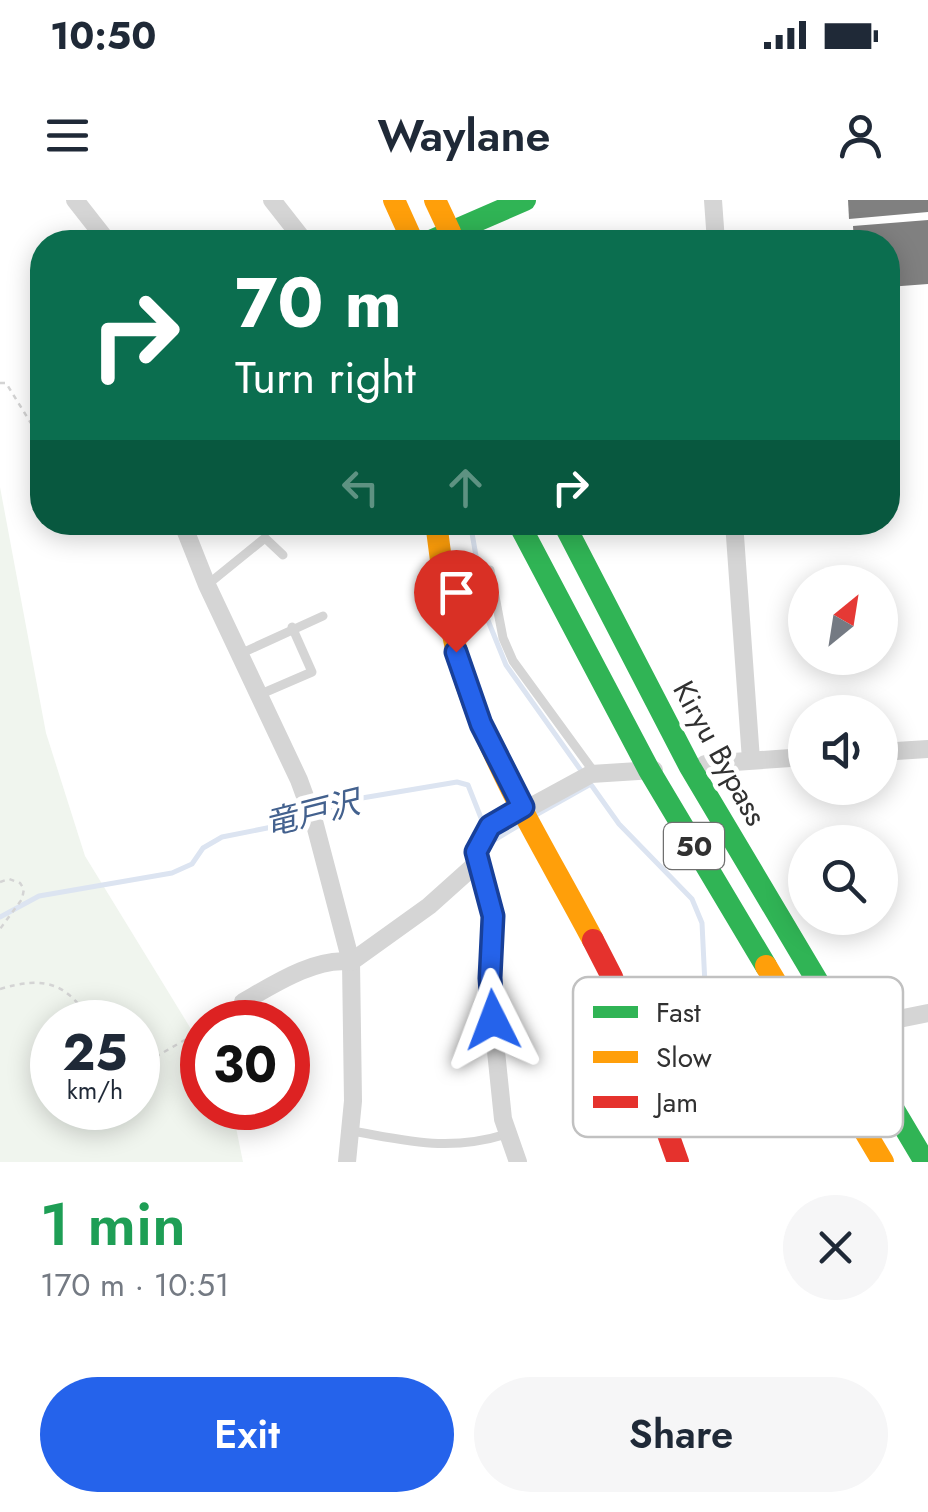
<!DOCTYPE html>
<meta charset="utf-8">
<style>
:root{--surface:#fff;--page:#f6f6f7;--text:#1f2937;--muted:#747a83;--accent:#2563eb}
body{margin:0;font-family:Jost,"Noto Sans JP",sans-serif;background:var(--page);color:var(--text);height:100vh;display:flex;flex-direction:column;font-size:38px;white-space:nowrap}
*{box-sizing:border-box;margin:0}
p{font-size:32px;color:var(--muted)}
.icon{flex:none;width:55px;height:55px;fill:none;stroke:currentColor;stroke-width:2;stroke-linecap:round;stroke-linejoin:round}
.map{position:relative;height:962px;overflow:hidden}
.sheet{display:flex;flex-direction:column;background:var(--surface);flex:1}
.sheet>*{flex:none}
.hud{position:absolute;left:30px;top:30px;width:870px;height:305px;border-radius:40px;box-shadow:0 5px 25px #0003;background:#0b6e4f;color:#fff;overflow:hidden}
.needle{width:65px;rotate:30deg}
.tools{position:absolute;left:788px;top:365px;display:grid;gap:20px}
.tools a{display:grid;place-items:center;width:110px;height:110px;border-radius:50%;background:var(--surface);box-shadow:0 5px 25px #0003;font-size:50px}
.speed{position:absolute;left:30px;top:800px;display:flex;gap:20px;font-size:50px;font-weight:700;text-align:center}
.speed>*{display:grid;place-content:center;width:130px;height:130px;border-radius:50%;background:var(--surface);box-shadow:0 5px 25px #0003;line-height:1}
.speed small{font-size:25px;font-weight:400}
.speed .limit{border:15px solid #d22;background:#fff;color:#111}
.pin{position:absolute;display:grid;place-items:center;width:85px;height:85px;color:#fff;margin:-102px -42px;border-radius:50% 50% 50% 0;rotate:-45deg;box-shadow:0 0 10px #0007}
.pin .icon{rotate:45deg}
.me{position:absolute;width:110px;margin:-55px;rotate:357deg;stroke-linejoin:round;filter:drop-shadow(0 0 8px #0008)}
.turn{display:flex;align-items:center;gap:35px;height:210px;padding:0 40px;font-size:45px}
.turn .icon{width:130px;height:130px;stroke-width:2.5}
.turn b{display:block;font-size:70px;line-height:85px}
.lanes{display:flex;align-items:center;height:95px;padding:0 40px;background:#0003;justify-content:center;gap:50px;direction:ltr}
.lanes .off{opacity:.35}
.round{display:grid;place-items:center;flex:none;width:105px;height:105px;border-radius:52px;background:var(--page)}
.summary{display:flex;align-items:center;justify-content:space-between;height:170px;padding:0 40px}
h1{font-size:60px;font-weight:600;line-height:75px;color:#1e9e55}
.cta{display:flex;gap:20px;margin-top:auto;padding:20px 40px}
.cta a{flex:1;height:115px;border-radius:60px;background:var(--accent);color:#fff;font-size:40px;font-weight:600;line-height:115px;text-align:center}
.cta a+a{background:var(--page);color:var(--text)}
.status{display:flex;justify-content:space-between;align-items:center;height:70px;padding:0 50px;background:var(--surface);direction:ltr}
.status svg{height:28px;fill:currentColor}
header{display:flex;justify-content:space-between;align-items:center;height:130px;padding:0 40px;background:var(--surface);font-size:45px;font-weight:600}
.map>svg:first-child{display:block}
.green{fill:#f0f5ee;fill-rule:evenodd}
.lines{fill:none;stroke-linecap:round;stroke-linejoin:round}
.stream{stroke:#dce4f1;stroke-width:5}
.building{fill:#808080}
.path{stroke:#d4d4d4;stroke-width:2.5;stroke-dasharray:5 5;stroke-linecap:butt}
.lane{stroke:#d5d5d5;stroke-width:9}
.street{stroke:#d5d5d5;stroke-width:18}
.fast{stroke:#30b455;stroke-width:22}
.slow{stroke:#ff9f0a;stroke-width:22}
.jam{stroke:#e5322d;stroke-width:22}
.route-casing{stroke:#184099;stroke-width:25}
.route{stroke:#2563eb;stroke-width:18}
.labels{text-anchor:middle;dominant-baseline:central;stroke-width:10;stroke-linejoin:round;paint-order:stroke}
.shield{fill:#fff;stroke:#6f6f6f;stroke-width:2.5}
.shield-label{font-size:28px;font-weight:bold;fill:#313131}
.street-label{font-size:30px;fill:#313131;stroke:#fff}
.water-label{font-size:32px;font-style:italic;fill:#43618e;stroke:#fff}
.key{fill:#fff;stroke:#c1c1c1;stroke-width:2.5}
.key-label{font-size:28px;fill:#313131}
</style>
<div class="status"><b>10:50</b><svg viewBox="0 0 49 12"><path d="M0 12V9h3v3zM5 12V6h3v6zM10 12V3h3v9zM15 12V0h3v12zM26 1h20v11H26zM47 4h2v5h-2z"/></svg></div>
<header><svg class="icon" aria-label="menu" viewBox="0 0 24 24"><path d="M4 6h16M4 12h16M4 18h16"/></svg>Waylane<svg class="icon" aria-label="person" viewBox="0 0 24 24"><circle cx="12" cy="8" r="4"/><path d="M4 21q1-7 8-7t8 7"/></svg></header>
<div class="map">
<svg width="928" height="962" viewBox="0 0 928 962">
<rect width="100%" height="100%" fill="#fff"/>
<path class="green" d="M0,287L46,533L85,656L202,847V908H232L243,962H0ZM52,822H138V908H52Z"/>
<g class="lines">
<g class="stream">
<path d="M470,322L487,418L506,465L619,624L692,699L702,723L705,785L714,813L734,836L834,917"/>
<path d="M534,616L589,585"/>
<path d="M489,638L491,642L521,624"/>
<path d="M0,717L39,696L172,673L192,664L203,648L222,637L282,625L356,599L457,582L468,585L485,628"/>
</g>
</g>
<g class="building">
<path d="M848,0H928V12L849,19Z"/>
<path d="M928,20V84L888,87V42H854L853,26Z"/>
</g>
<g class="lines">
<g class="path">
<path d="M0,183H6L42,241"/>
<path d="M0,682L9,679L20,683L24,689L22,699L0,729"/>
<path d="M0,789C44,776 67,782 91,822"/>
<path d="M214,822L229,812"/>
<path d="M138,867L202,830"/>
</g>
<g class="lane">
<path d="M490,370L503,438L513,461L594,572"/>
<path d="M207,385L265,338L283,355"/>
<path d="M242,453L323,416"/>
<path d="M261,494L312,472L292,427"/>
<path d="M352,931C410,941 448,952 507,934"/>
</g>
<g class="street">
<path d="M75,0L108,42"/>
<path d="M272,0L305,42"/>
<path d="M713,0L716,42"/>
<path d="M182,322L207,385L299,580L314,621L351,762L353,901L347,962"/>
<path d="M734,322L751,560"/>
<path d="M880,552L928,549"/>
<path d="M705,564L805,557"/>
<path d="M243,802C271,786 317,756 351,762L429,706L477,663"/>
<path d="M849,811L859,827L928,813"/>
<path d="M518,962L503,919L490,793L493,716L477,663L479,641L498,618L534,605L591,574L654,570"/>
</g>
<g class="fast">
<path d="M428,42L525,0"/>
<path d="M518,322L649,570L766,766"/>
<path d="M563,322L690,567L925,962"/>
</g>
<g class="slow">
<path d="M394,0L413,42"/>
<path d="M435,0L450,32"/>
<path d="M436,322C444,382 450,444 472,501C503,584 552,662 593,740"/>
<path d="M766,766L883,962"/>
</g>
<path class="jam" d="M593,740L612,777L678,962"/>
</g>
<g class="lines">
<defs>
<path id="route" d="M456,452L481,524L523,607L490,626L476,652L493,716L490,778L493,820"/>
</defs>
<use href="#route" class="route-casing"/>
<use href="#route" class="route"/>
</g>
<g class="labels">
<rect class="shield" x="664" y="623" width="60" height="46" rx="8"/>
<g class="shield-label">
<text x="694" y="646">50</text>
</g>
<g class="street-label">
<text transform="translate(720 553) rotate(61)">Kiryu Bypass</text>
</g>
<g class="water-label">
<text transform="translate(312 613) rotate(-14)">竜戸沢</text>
</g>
</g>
<rect x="573" y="777" width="330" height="160" rx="15" class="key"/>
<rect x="593" y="806" width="45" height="12" fill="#30b455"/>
<rect x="593" y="851" width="45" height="12" fill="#ff9f0a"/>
<rect x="593" y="896" width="45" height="12" fill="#e5322d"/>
<g class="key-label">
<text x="656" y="822">Fast</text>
<text x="656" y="867">Slow</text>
<text x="656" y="912">Jam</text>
</g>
</svg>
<div class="tools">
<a><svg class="needle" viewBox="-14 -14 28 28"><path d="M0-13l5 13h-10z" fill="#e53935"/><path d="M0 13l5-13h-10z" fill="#747a83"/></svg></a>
<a><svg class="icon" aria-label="sound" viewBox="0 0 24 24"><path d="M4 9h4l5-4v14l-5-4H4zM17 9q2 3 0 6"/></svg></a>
<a><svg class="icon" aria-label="search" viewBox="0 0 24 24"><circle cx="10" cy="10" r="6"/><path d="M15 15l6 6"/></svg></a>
</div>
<div class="speed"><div>25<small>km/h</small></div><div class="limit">30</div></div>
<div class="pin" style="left:456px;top:452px;background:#d93025"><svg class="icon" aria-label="arrive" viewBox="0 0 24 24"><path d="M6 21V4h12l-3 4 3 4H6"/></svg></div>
<svg class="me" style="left:493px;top:820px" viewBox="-20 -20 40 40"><path d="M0-17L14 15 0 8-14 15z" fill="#2563eb" stroke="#fff" stroke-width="4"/></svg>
<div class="hud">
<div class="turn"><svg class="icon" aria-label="right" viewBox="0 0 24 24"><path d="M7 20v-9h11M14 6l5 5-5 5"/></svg><div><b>70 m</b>Turn right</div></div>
<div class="lanes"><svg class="icon off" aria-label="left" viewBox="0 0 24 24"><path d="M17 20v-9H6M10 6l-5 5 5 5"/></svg><svg class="icon off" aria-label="ahead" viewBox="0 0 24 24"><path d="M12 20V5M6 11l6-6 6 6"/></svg><svg class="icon" aria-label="right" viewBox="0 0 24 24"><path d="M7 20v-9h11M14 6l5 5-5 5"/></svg></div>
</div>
</div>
<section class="sheet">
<div class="summary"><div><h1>1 min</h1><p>170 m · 10:51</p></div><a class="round"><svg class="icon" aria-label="close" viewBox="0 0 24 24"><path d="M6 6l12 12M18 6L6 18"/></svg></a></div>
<div class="cta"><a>Exit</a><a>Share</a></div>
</section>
